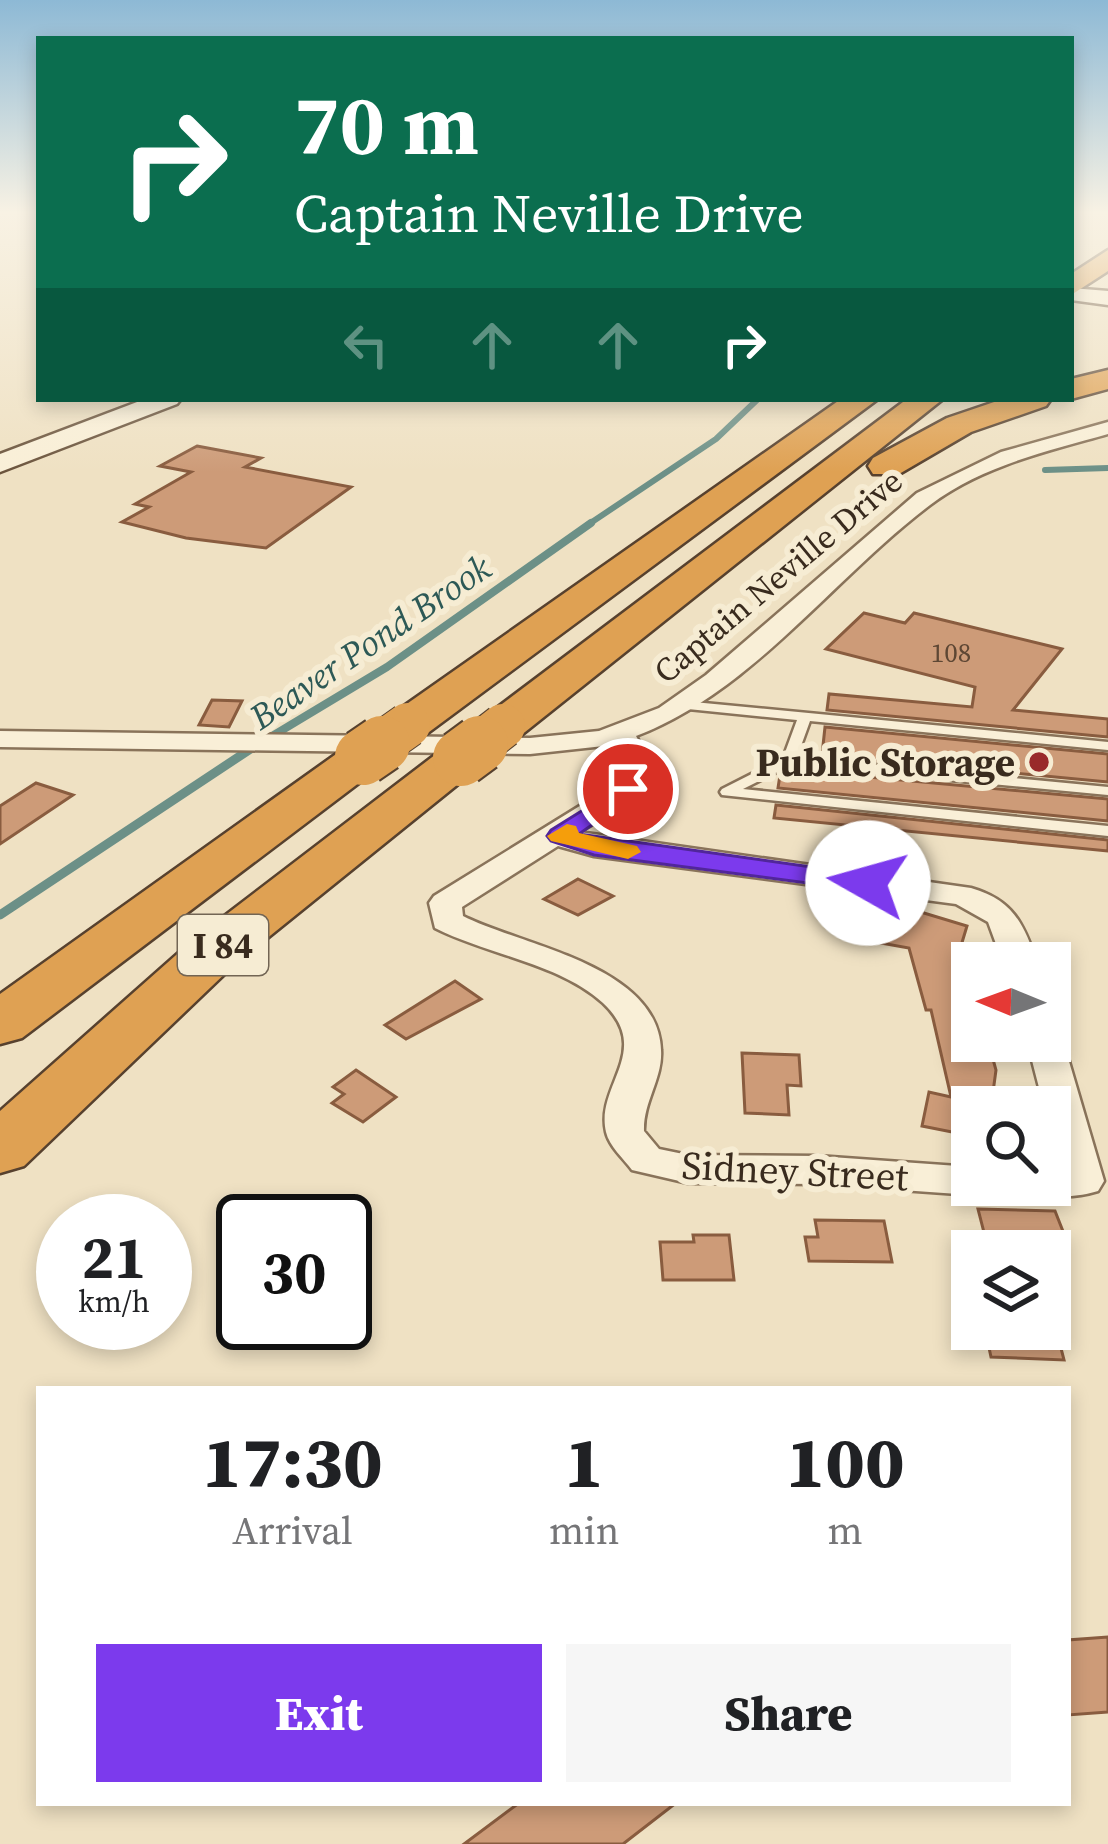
<!DOCTYPE html>
<style>
:root{--surface:#fff;--page:#f6f6f6;--text:#202124;--muted:#757577;--accent:#7c3aed}
body{margin:0;font-family:"Source Serif 4",serif;background:var(--page);color:var(--text);height:100vh;display:flex;flex-direction:column;font-size:45px;white-space:nowrap}
*{box-sizing:border-box;margin:0}
p{font-size:39px;color:var(--muted)}
.icon{flex:none;width:66px;height:66px;fill:none;stroke:currentColor;stroke-width:2;stroke-linecap:round;stroke-linejoin:round}
.map{position:relative;flex:1;overflow:hidden}
.panel{position:absolute;left:36px;top:1386px;width:1035px;height:420px;display:flex;flex-direction:column;background:var(--surface);border-radius:0px;box-shadow:0 6px 18px #0003}
.panel>*{flex:none}
.guide{position:absolute;left:36px;top:36px;width:1038px;height:366px;border-radius:0px;box-shadow:0 6px 18px #0003;background:#0b6e4f;color:#fff;overflow:hidden}
.needle{width:78px;rotate:271deg}
.tools{position:absolute;left:951px;top:942px;display:grid;gap:24px}
.tools a{display:grid;place-items:center;width:120px;height:120px;border-radius:0px;background:var(--surface);box-shadow:0 6px 18px #0003;font-size:60px}
.speed{position:absolute;left:36px;top:1194px;display:flex;gap:24px;font-size:60px;font-weight:700;text-align:center}
.speed>*{display:grid;place-content:center;width:156px;height:156px;border-radius:50%;background:var(--surface);box-shadow:0 6px 18px #0003;line-height:1}
.speed small{font-size:30px;font-weight:400}
.speed .limit{border:6px solid #111;border-radius:18px;background:#fff;color:#111}
.pin{position:absolute;display:grid;place-items:center;width:102px;height:102px;color:#fff;margin:-51px;border:6px solid #fff;border-radius:50%;box-shadow:0 3px 12px #0007}
.me{position:absolute;width:132px;margin:-66px;rotate:277deg;stroke-linejoin:round;filter:drop-shadow(0 0 9px #0008)}
.turn{display:flex;align-items:center;gap:42px;height:252px;padding:0 60px;font-size:54px}
.turn .icon{width:156px;height:156px;stroke-width:2.5}
.turn b{display:block;font-size:84px;line-height:102px}
.lanes{display:flex;align-items:center;height:114px;padding:0 60px;background:#0003;justify-content:center;gap:60px;direction:ltr}
.lanes .off{opacity:.35}
.eta{display:flex;justify-content:space-evenly;align-items:center;height:204px;text-align:center}
.eta b{font-size:72px;font-weight:800;line-height:84px}
.cta{display:flex;gap:24px;margin-top:auto;padding:24px 60px}
.cta a{flex:1;height:138px;border-radius:0px;background:var(--accent);color:#fff;font-size:48px;font-weight:800;line-height:138px;text-align:center}
.cta a+a{background:var(--page);color:var(--text)}
.map>svg:first-child{display:block}
.lines{fill:none;stroke-linecap:round;stroke-linejoin:round}
.stream-far2{stroke:#6c9087;stroke-width:6}
.stream-far1{stroke:#6c9087;stroke-width:8}
.stream{stroke:#6c9087;stroke-width:9}
.building{fill:#cd9b78;stroke:#895c3f;stroke-width:3}
.lane-casing{stroke:#89735a;stroke-width:5}
.street-casing{stroke:#89735a;stroke-width:5}
.secondary-casing{stroke:#6b543d;stroke-width:5}
.highway-casing{stroke:#57412e;stroke-width:5}
.lane{fill:#f9efd7;fill-rule:evenodd}
.street{fill:#f9efd7;fill-rule:evenodd}
.secondary{fill:#f9efd7;fill-rule:evenodd}
.highway{fill:#dfa153;fill-rule:evenodd}
.highway-bridge-far1-casing{stroke:#57412e;stroke-width:46;stroke-linecap:butt}
.highway-bridge-casing{stroke:#57412e;stroke-width:60;stroke-linecap:butt}
.highway-bridge-far1{stroke:#dfa153;stroke-width:44}
.highway-bridge{stroke:#dfa153;stroke-width:56}
.route{fill:#7c3aed;stroke:#51269a;stroke-width:3}
.slow{fill:#f59e0b}
.poi-dot{fill:#99292a;stroke:#f6ecd3;stroke-width:4.5}
.labels{text-anchor:middle;dominant-baseline:central;stroke-width:12;stroke-linejoin:round;paint-order:stroke}
.far-number-label{font-size:27px;fill:#5e4734}
.far-street-label{font-size:33px;fill:#392b1e;stroke:#f6ecd3}
.far-water-label{font-size:36px;font-style:italic;fill:#2d5956;stroke:#f6ecd3}
.shield{fill:#f6ecd3;stroke:#726554;stroke-width:3}
.shield-label{font-size:36px;font-weight:bold;fill:#392b1e}
.poi-label{font-size:39px;font-weight:bold;fill:#392b1e;stroke:#f6ecd3;text-anchor:end}
.street-label{font-size:39px;fill:#392b1e;stroke:#f6ecd3}
</style>
<div class="map">
<svg width="1108" height="1844" viewBox="0 0 1108 1844">
<rect width="100%" height="100%" fill="#efe1c3"/>
<g class="lines">
<g class="stream-far2">
<path d="M1045,470L1108,468"/>
<path d="M586,526L716,439L758,399"/>
</g>
<path class="stream-far1" d="M254,747L387,667L591,523"/>
<path class="stream" d="M0,915L258,744"/>
</g>
<g class="building">
<path d="M197,446L261,458L245,467L351,487L266,548L186,538L122,522L149,507L135,504L191,472L160,466Z"/>
<path d="M864,613L905,623L914,613L1062,649L1013,710L1108,719V737L827,710L829,694L972,707L975,687L826,649Z"/>
<path d="M212,700L242,701L229,727L199,725Z"/>
<path d="M825,727L1108,754V782L822,755Z"/>
<path d="M792,770L1108,799V821L778,788L780,775Z"/>
<path d="M36,783L73,795L0,844V806Z"/>
<path d="M776,805L1108,840V851L774,818Z"/>
<path d="M578,879L613,896L578,915L544,899Z"/>
<path d="M914,910L967,926L957,959L972,1008V1041H988L996,1070L991,1107H972V1136L922,1126L929,1092L951,1097L931,1010H926L909,948L842,936L849,912L909,923Z"/>
<path d="M455,981L481,999L406,1039L385,1025Z"/>
<path d="M742,1053L799,1055L801,1086L787,1085L789,1115L745,1113Z"/>
<path d="M356,1070L396,1097L363,1122L332,1103L344,1094L333,1087Z"/>
<path d="M978,1209L1055,1211L1068,1244L988,1248Z"/>
<path d="M815,1220L884,1221L892,1262L809,1261L805,1237H818Z"/>
<path d="M693,1235H729L734,1280H663L660,1242H694Z"/>
<path d="M985,1329H1056L1064,1360L991,1357Z"/>
<path d="M1108,1637V1712L1068,1715V1640Z"/>
<path d="M519,1803H676L623,1844H464Z"/>
</g>
<g class="lines">
<defs>
<path id="lane" d="M683,701L1108,742V750L810,721L797,757L1108,787V795L791,765L743,789L1108,826V836L722,795L720,792L722,789L783,758L797,720L678,708L676,705Z"/>
<g id="street">
<path d="M1108,422V434C1048,451 981,466 930,505C831,580 753,691 636,736C670,793 622,806 579,832L971,888C1013,900 1024,924 1037,963H1003L988,922L956,904L594,856L558,846L462,907L463,916C522,946 658,965 661,1050C663,1078 643,1102 644,1131L659,1149L688,1155L817,1156L972,1167V1185H990L972,1195L817,1184L688,1183L632,1170C624,1159 609,1146 606,1132C595,1085 654,1051 603,1003C559,963 488,955 435,928L429,903L434,896L617,783L622,768L613,745L530,754L0,747V731L530,738L599,731L659,708L706,675L917,493L1001,452Z"/>
<path d="M1050,1031L1063,1041L1104,1181L1098,1191C1078,1197 1047,1201 1032,1185H1050V1167H1060L1050,1107H1044L1027,1041H1050Z"/>
</g>
<g id="secondary">
<path d="M1071,288L1108,291V305L1071,300Z"/>
<path d="M145,399H181L177,404L0,472V454Z"/>
</g>
<g id="highway">
<path d="M1108,250V271L1071,295V274Z"/>
<path d="M1108,370V389L1071,399V379Z"/>
<path d="M841,399H878L425,735L408,739L391,735L384,725L391,715Z"/>
<path d="M907,399H943L520,736L503,740L486,736L479,726L486,716Z"/>
<path d="M1003,399H1051L1046,406L971,432L899,474H873L868,466L873,458L947,418Z"/>
<path d="M363,742L380,747L388,757L380,767L22,1038L0,1044V994L346,747Z"/>
<path d="M461,743L478,748L486,758L478,768L235,964L24,1166L0,1173V1111L193,940L444,748Z"/>
</g>
</defs>
<use href="#lane" class="lane-casing"/>
<use href="#street" class="street-casing"/>
<use href="#secondary" class="secondary-casing"/>
<use href="#highway" class="highway-casing"/>
<use href="#lane" class="lane"/>
<use href="#street" class="street"/>
<use href="#secondary" class="secondary"/>
<use href="#highway" class="highway"/>
<defs>
<g id="highway-bridge-far1">
<path d="M377,747L408,725"/>
<path d="M476,747L503,726"/>
</g>
<g id="highway-bridge">
<path d="M363,757L382,744"/>
<path d="M461,758L480,744"/>
</g>
</defs>
<use href="#highway-bridge-far1" class="highway-bridge-far1-casing"/>
<use href="#highway-bridge" class="highway-bridge-casing"/>
<use href="#highway-bridge-far1" class="highway-bridge-far1"/>
<use href="#highway-bridge" class="highway-bridge"/>
</g>
<linearGradient id="sky" x2="0" y2="1"><stop stop-color="#8db9d5"/><stop offset="0.45" stop-color="#f8f2e4"/><stop offset="1" stop-color="#f8f2e4" stop-opacity="0"/></linearGradient>
<rect width="1108" height="472" fill="url(#sky)"/>
<path class="route" d="M628,782L636,784V794L579,834L868,875L882,883L868,891L594,855L551,841L547,836L551,830Z"/>
<path class="slow" d="M567,824L576,826L579,833L637,846L641,852L628,859L551,841L547,836Z"/>
<circle class="poi-dot" cx="1039" cy="762" r="12"/>
<g class="labels">
<g class="far-number-label">
<text x="951" y="652">108</text>
</g>
<g class="far-street-label">
<text transform="translate(778 576) rotate(-40)">Captain Neville Drive</text>
</g>
<g class="far-water-label">
<text transform="translate(370 642) rotate(-34)">Beaver Pond Brook</text>
</g>
<rect class="shield" x="178" y="915" width="90" height="60" rx="9"/>
<g class="shield-label">
<text x="223" y="945">I 84</text>
</g>
<g class="poi-label">
<text x="1015" y="762">Public Storage</text>
</g>
<g class="street-label">
<text transform="translate(795 1171) rotate(3)">Sidney Street</text>
</g>
</g>
</svg>
<div class="tools">
<a><svg class="needle" viewBox="-14 -14 28 28"><path d="M0-13l5 13h-10z" fill="#e53935"/><path d="M0 13l5-13h-10z" fill="#757577"/></svg></a>
<a><svg class="icon" aria-label="search" viewBox="0 0 24 24"><circle cx="10" cy="10" r="6"/><path d="M15 15l6 6"/></svg></a>
<a><svg class="icon" aria-label="layers" viewBox="0 0 24 24"><path d="M12 4l9 5-9 5-9-5zM3 14l9 5 9-5"/></svg></a>
</div>
<div class="speed"><div>21<small>km/h</small></div><div class="limit">30</div></div>
<div class="pin" style="left:628px;top:789px;background:#d93025"><svg class="icon" aria-label="arrive" viewBox="0 0 24 24"><path d="M6 21V4h12l-3 4 3 4H6"/></svg></div>
<svg class="me" style="left:868px;top:883px" viewBox="-20 -20 40 40"><circle r="19" fill="#fff"/><path d="M0-13L10 11 0 6-10 11z" fill="#7c3aed"/></svg>
<div class="guide">
<div class="turn"><svg class="icon" aria-label="right" viewBox="0 0 24 24"><path d="M7 20v-9h11M14 6l5 5-5 5"/></svg><div><b>70 m</b>Captain Neville Drive</div></div>
<div class="lanes"><svg class="icon off" aria-label="left" viewBox="0 0 24 24"><path d="M17 20v-9H6M10 6l-5 5 5 5"/></svg><svg class="icon off" aria-label="ahead" viewBox="0 0 24 24"><path d="M12 20V5M6 11l6-6 6 6"/></svg><svg class="icon off" aria-label="ahead" viewBox="0 0 24 24"><path d="M12 20V5M6 11l6-6 6 6"/></svg><svg class="icon" aria-label="right" viewBox="0 0 24 24"><path d="M7 20v-9h11M14 6l5 5-5 5"/></svg></div>
</div>
<section class="panel">
<div class="eta">
<div><b>17:30</b><p>Arrival</p></div>
<div><b>1</b><p>min</p></div>
<div><b>100</b><p>m</p></div>
</div>
<div class="cta"><a>Exit</a><a>Share</a></div>
</section>
</div>
